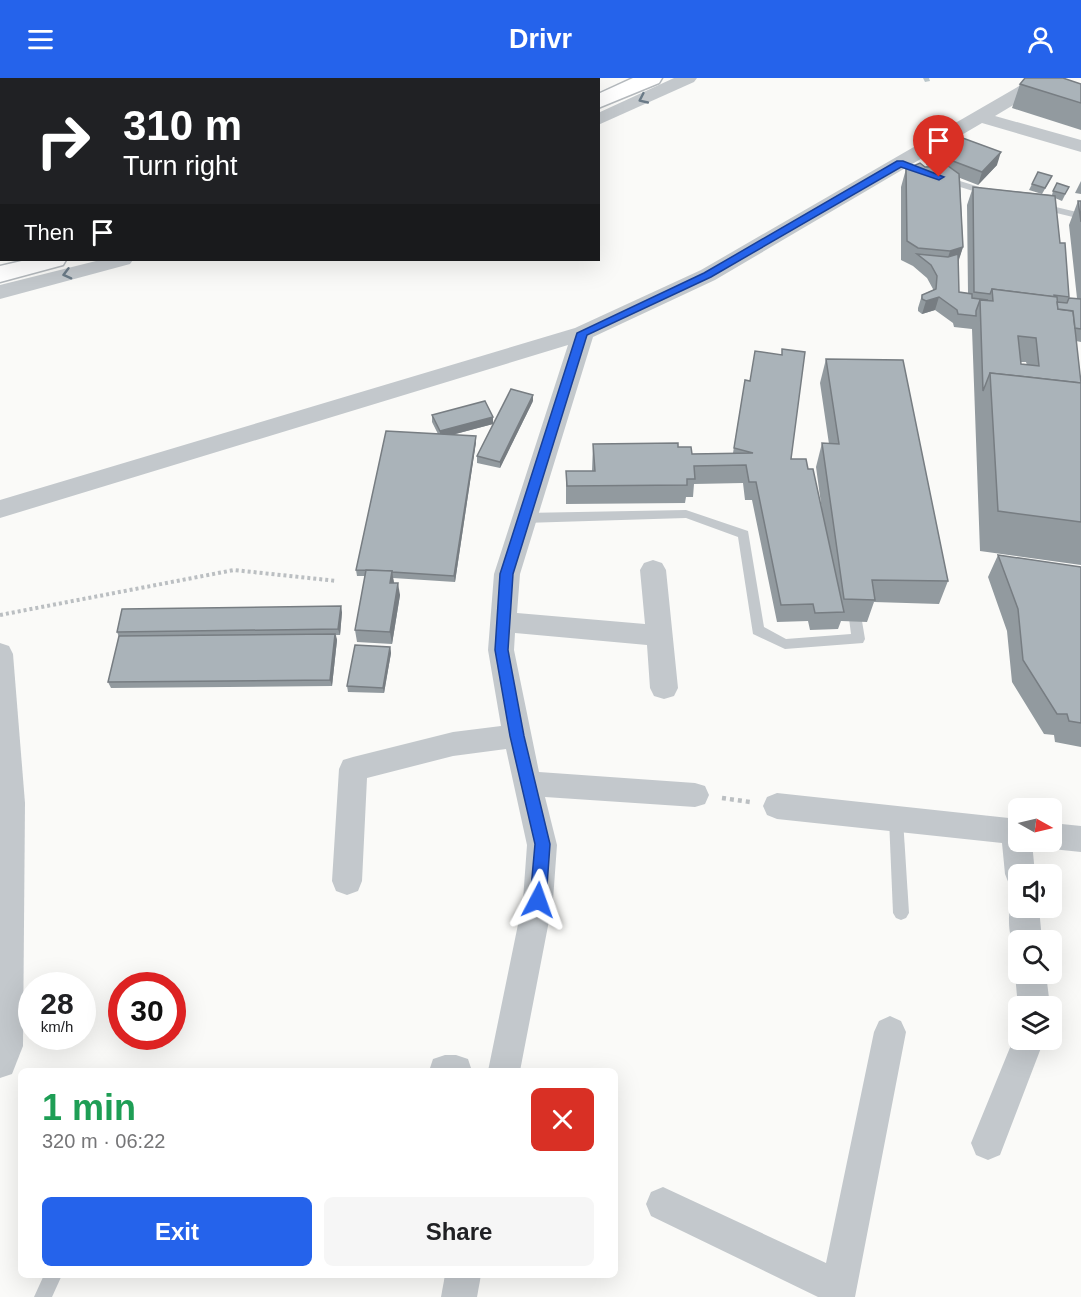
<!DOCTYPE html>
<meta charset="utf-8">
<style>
:root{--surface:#fff;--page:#f6f6f6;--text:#202124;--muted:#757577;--accent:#2563eb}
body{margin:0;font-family:Arial,sans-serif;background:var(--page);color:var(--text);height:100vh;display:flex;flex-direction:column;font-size:22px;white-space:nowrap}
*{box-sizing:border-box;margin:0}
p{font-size:20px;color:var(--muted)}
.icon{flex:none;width:33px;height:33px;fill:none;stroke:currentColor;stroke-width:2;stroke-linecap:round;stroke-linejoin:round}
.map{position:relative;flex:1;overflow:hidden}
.panel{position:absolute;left:18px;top:990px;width:600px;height:210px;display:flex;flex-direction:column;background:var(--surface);border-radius:9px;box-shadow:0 6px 24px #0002}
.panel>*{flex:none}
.top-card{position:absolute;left:0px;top:0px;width:600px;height:183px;box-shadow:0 6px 24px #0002;background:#202124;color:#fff;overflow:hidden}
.needle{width:39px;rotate:98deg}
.tools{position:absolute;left:1008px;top:720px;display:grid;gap:12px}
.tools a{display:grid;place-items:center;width:54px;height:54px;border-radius:9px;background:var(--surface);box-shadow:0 6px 24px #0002;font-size:30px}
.speed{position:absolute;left:18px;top:894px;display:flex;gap:12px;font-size:30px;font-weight:700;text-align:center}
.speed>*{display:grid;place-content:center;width:78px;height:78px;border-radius:50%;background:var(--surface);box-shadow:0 6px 24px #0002;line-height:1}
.speed small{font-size:15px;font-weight:400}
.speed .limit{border:9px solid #d22;background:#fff;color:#111}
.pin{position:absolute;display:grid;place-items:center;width:51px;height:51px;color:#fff;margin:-62px -26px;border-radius:50% 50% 50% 0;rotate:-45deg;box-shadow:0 0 6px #0007}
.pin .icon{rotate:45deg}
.me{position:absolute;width:66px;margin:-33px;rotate:4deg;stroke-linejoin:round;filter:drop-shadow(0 0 4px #0008)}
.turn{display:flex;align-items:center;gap:21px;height:126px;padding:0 24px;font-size:27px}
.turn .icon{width:78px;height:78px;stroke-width:2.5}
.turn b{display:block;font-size:42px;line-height:51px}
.then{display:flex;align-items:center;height:57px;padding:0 24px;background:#0003;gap:12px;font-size:22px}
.round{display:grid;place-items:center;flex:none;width:63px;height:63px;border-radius:9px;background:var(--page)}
.headline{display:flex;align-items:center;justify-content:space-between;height:102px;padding:0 24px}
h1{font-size:36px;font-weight:600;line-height:45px;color:#1e9e55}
.primary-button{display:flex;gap:12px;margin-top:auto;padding:12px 24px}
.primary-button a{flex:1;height:69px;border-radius:9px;background:var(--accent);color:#fff;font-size:24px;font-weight:600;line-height:69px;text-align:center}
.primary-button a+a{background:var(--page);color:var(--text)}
header{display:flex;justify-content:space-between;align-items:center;height:78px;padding:0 24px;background:var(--accent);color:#fff;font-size:27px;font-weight:600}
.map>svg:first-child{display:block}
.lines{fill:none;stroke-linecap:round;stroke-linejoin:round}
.stream{fill:#bbc7cb;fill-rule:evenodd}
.secondary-casing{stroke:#b3babf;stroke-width:3}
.motorway-casing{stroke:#b4b9bd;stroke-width:3}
.path-far1{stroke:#bbbfc2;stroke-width:4;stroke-dasharray:3 3;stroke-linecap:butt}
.path{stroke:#bbbfc2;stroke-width:4.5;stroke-dasharray:4 4;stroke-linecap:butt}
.service{fill:#c3c8cc;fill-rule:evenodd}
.minor{fill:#c3c8cc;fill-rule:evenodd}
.secondary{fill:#fff;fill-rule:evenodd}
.motorway{fill:#fff;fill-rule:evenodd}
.wall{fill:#929a9f;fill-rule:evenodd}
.shaded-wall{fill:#777d82}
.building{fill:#aab3b9;stroke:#777d82;stroke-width:1.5;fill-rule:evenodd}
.oneway{stroke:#6a7a87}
.route{fill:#2563eb;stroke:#184099;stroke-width:1.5}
</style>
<header><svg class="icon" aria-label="menu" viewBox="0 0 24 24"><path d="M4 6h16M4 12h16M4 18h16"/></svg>Drivr<svg class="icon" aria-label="person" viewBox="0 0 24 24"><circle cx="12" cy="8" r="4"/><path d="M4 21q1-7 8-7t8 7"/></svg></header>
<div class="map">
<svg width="1081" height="1219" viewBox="0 0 1081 1219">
<rect width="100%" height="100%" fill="#fafaf8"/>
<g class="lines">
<path class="stream" d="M923,0H929L930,3L925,4Z"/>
<defs>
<g id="secondary">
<path d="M245,0H274L244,2Z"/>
<rect x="0" y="42" width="2" height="14"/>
</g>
<g id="motorway">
<path d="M633,0H662L659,5L598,30V16Z"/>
<rect x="0" y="163" width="2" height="16"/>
<path d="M26,182H66L63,187L0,204V188Z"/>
</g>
</defs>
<use href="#secondary" class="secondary-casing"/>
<use href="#motorway" class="motorway-casing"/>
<path class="path-far1" d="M0,537L234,492L337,503"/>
<path class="path" d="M722,720L750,724"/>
<g class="service">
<path d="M944,98L992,113L994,115L989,118L941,103V99Z"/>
<path d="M1039,125L1081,135V141L1036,130V126Z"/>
<path d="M686,432L748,453L764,549L786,561L851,556L847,525L853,520L859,525L865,561L863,565L785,571L753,556L738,459L686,440L524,445L518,440L524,435Z"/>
<path d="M896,735L901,736L903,741L909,835L906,840L901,842L896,840L893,835L889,741L891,736Z"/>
<path d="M44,1197H62L52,1219H34Z"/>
</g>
<g class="minor">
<path d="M113,0H131L132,2H114Z"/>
<path d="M674,0H697L694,4L598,47V35Z"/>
<path d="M1033,0H1055L1052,4L995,38L1081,62V74L982,45L715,202L593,259L520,496L517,535L645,546L640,492L644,485L653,482L662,485L666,492L678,610L674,618L664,621L654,618L650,610L647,567L515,555L514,572L539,694L695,705L705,708L709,717L705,726L695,729L545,719L557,767L553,822L520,993H488L523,822L527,767L506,671L453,678L367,700L362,803L358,813L347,817L336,813L332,803L339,691L343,682L353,679L453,654L501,648L488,572L494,496L568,267L0,440V422L575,250L701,192Z"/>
<rect x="0" y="24" width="2" height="10"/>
<rect x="0" y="148" width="2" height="12"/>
<path d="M100,182H133L130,186L0,221V207Z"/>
<path d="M0,565L9,568L13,576L25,725L23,968L12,996L0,1000Z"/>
<path d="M777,715L1018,741V764H1032L1035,796H1018V809L1009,806L1005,796L1002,765L777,741L767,737L763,728L767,719Z"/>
<path d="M1052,745L1081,748V774L1052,771L1042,767L1040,764H1052Z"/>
<path d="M1018,818V830H1039L1042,862H1018V873C1007,862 1007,834 1013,820Z"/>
<path d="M1018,889V896H1046L1050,928L1018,929L1015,896Z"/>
<path d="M890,938L901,943L906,954L855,1219H818L651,1138L646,1126L651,1114L663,1109L826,1185L874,954L879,943Z"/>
<path d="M1018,950V962H1044L1000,1077L988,1082L976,1077L971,1065Z"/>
<path d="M445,977H456L468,981L472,993H429L433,981Z"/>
<path d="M445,1197H481L477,1219H441Z"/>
</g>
<use href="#secondary" class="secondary"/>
<use href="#motorway" class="motorway"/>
</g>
<g class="wall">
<path d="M1020,6H1081V52L1012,30Z"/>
<path d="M929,74L997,87L978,107L960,100L963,169L958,183L959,214L968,215L967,127L973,109L1052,117L1053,113L1066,115L1062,123L1055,120L1060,165L1069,220H1077L1069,147L1078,123H1081V264L1076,263L1081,305V487L980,473L972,251L954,249L953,245L935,232L922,236L918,233V230L922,217L933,212V211L927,200L913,188L901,182V109L906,91L930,89L926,87ZM1021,284H1026L1027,287L1021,286Z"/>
<path d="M1052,98L1049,104L1042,116L1029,112L1032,106Z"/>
<path d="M1081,103V116L1075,115Z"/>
<path d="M826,281L948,503L939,526L874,524L867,544L841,543L838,551L810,552L808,543L777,544L752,422H745L743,405L694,406L693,419H686L685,425L566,426V393H592L593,366L678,369L692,376L733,375L745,302L791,381L808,391L822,433L816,389L822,365L829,366L820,305Z"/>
<path d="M533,323L500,390L477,385V378Z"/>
<path d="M432,337L493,346L452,357L476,364L455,504L393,500L394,505L400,517L392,566L357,564L355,552L365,498H357L356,492L438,356L432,344Z"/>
<path d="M998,477L1081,489V669L1055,664L1054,657L1044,656L1012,604L1007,553L988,499Z"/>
<path d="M342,534L340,557H336L337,562L332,608L111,610L108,604L119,559L117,554Z"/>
<path d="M390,569L391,575L384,615L348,614L347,608Z"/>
</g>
<g class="shaded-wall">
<path d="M1001,74L997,87L978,107L982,94Z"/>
<path d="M963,169L957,188L944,192L950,173Z"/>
<path d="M939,219L935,232L922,236L926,223Z"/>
<path d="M533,317V323L500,390V384Z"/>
<path d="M493,339V346L440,360V353Z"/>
<path d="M476,358V364L455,504L454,498Z"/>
<path d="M392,493L394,505H390Z"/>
<path d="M398,505L400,517L392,566L390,554Z"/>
<path d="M341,528L342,534L340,557L338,551Z"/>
<path d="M335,556L337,562L332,608L330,602Z"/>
<path d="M390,569L391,575L384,615L383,610Z"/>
</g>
<g class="building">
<path d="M1025,0H1063L1081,6V25L1020,6Z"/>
<path d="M949,55L1001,74L982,94L929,74Z"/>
<path d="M920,85L925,89L948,88L959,96L963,169L950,173L918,170L907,163L906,91Z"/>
<path d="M1038,94L1052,98L1045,110L1032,106Z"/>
<path d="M1057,105L1069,109L1065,116L1053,113Z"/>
<path d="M973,109L1055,118L1060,165H1065L1069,219L1054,217V219L992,211L990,216L974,214Z"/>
<path d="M1078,123H1081V144Z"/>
<path d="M917,176L948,179L958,176L959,214L972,216V220L988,222H980L976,233V238L958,236L957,232L939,219L926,223L922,221V217L936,211L937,198L931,187Z"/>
<path d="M992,211L1057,219L1058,231L1073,233L1081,305L990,295L983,313L980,222L993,223ZM1018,258L1036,260L1039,288L1021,286Z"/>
<path d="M1069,220L1081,221V251L1075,250L1073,233L1058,231L1057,224L1067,225Z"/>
<path d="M782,271L805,274L791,381H806L808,391H813L844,534L815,535L813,526L781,527L756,404H749L746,387L694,388L695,401H687V407L567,408L566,393H595L593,366L678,365V369H691L692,376L753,375L734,370L745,302L750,303L755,273L782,277Z"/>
<path d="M826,281L903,282L948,503L872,502L875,522L844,521L822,365L839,366Z"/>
<path d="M990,295L1081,305V444L998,433Z"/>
<path d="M511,311L533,317L500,384L477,378Z"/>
<path d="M485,323L493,339L440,353L432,337Z"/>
<path d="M386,353L476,358L454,498L392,494V493L356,492Z"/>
<path d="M998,477L1081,489V645L1069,643L1067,636H1057L1023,582L1018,531Z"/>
<path d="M366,492L392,493L390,505H398L390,554L355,552Z"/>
<path d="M341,528L338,551L117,554L122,531Z"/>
<path d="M335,556L330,602L108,604L119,558Z"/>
<path d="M355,567L390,569L383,610L347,608Z"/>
</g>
<defs><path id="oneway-chevron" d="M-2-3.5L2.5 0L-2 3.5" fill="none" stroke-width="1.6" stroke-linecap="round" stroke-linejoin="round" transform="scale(1.5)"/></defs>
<g class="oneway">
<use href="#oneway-chevron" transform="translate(643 21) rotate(155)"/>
<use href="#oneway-chevron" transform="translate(67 196) rotate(165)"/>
</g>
<path class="route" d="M897,83H903L944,99L939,102L901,89L711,199L587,257L513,496L508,572L524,658L550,766L546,822L543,827L538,829L533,827L530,822L535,766L510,658L495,572L500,496L577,255L704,195Z"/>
</svg>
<div class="tools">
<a><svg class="needle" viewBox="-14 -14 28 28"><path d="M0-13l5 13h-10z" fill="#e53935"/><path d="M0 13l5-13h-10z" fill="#757577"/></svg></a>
<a><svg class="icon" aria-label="sound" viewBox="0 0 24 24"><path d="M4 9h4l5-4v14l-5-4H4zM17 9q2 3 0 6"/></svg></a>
<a><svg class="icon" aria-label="search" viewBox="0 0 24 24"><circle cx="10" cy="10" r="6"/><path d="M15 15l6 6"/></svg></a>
<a><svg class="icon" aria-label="layers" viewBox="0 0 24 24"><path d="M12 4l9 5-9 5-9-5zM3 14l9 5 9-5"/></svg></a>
</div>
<div class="speed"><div>28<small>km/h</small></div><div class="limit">30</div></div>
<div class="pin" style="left:939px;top:99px;background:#d93025"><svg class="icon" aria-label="arrive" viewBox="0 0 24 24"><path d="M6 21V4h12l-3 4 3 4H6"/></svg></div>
<svg class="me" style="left:538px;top:822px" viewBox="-20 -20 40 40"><path d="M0-17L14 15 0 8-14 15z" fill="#2563eb" stroke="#fff" stroke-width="4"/></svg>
<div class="top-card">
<div class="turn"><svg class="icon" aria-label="right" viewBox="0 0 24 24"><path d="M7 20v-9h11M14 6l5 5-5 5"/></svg><div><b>310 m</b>Turn right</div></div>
<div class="then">Then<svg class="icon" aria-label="arrive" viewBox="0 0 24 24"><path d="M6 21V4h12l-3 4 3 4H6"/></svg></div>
</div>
<section class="panel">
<div class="headline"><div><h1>1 min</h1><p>320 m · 06:22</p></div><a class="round" style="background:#d93025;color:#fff"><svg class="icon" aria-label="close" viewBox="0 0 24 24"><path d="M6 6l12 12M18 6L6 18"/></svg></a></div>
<div class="primary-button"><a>Exit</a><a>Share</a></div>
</section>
</div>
